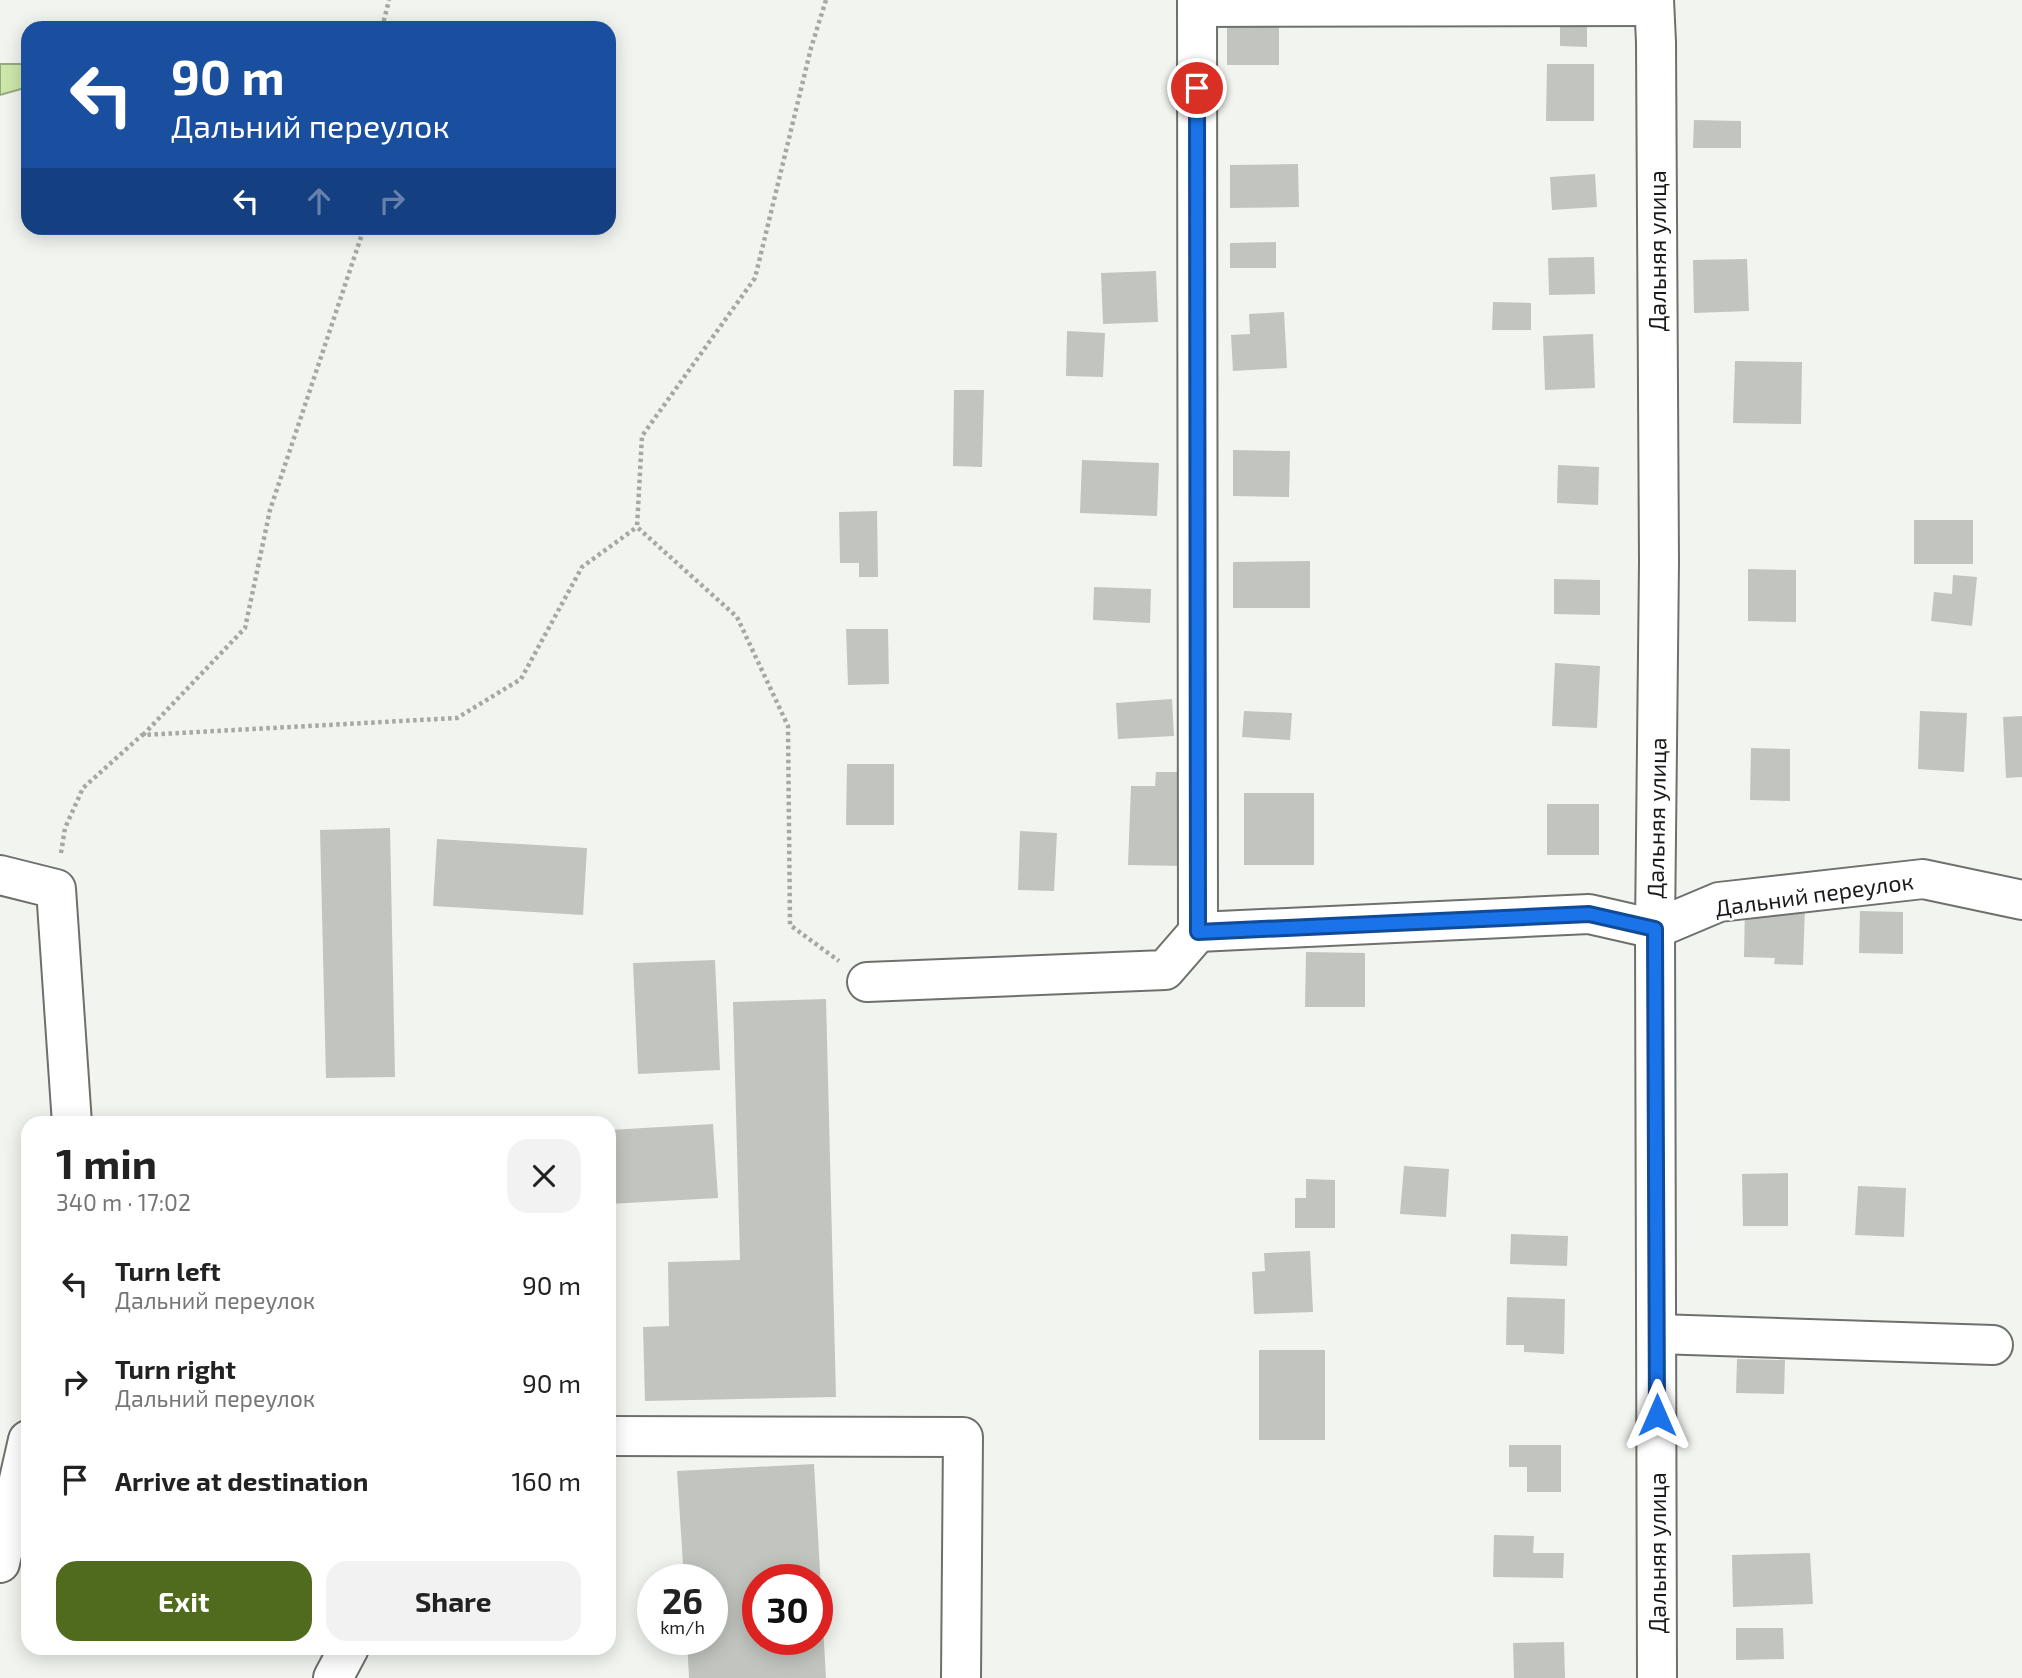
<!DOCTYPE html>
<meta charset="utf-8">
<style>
:root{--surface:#fff;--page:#f2f2f2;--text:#222;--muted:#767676;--accent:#506b1e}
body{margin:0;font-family:"Exo 2",sans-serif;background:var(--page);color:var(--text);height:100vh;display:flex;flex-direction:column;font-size:26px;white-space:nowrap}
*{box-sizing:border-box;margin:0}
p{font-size:23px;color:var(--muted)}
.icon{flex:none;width:38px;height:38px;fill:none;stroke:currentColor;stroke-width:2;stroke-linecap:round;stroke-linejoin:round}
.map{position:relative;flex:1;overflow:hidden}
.panel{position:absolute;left:21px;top:1116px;width:595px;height:539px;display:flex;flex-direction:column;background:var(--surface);border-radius:21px;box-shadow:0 4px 18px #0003}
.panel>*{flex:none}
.banner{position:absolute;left:21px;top:21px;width:595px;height:214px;border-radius:21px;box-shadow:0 4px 18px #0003;background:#1a4fa0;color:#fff;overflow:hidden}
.speed{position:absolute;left:637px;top:1564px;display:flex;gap:14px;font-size:35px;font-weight:700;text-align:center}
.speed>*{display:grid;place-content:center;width:91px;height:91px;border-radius:50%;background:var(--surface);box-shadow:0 4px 18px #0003;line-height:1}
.speed small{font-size:18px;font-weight:400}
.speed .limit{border:10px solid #d22;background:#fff;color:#111}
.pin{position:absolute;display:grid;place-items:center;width:60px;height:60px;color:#fff;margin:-30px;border:4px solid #fff;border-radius:50%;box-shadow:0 2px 7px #0007}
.me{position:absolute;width:77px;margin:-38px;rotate:0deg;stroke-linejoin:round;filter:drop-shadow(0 0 5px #0008)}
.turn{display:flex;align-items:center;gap:24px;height:147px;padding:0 35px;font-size:32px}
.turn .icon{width:91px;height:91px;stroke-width:2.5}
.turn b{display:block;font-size:49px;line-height:60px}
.lanes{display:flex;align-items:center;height:66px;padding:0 35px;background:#0003;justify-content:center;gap:35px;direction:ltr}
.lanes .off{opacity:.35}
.round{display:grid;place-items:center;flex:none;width:74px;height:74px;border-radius:21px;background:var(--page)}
.summary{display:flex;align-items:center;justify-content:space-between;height:119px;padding:0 35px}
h1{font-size:42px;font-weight:700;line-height:52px}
.primary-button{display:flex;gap:14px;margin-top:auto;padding:14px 35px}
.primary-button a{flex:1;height:80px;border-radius:21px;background:var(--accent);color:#fff;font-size:28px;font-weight:700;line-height:80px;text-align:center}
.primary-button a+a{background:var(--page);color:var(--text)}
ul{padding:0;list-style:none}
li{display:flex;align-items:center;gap:21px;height:98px;padding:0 35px}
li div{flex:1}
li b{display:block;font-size:26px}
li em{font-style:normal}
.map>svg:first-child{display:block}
.water{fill:#cde7ab;stroke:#97aa7f;stroke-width:2}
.building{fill:#c2c5bf;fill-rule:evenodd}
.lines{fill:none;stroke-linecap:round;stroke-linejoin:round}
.minor-casing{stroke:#6e706c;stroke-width:42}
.path{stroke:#a6a8a4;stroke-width:4.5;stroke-dasharray:3.5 3.5;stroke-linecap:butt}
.minor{stroke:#fff;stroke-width:38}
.route-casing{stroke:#114b97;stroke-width:18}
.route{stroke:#1a73e8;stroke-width:12}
.labels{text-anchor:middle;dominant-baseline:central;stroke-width:5;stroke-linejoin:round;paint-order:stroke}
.street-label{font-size:23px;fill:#1a1b19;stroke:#fff}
</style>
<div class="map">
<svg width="2022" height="1678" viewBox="0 0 2022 1678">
<rect width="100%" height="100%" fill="#f2f5ef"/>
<path class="water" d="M0,64H28V87L0,95Z"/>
<g class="building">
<path d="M1227,25L1279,26V65H1227Z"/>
<path d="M1560,26H1587V47L1560,46Z"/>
<path d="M1547,64H1594V121H1546Z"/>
<path d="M1694,120L1741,121V148H1693Z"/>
<path d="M1298,164L1299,207L1230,208V165Z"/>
<path d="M1595,174L1597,207L1552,210L1550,177Z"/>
<path d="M1276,242V268H1230V243Z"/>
<path d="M1594,257L1595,294L1549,295L1548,258Z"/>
<path d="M1747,259L1749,311L1694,313L1693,260Z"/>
<path d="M1156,271L1158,322L1103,324L1101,273Z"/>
<path d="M1493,302L1531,303V330H1492Z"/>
<path d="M1284,312L1287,368L1233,371L1231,335L1250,334L1249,314Z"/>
<path d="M1067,331L1105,333L1103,377L1066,376Z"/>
<path d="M1593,334L1595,388L1545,390L1543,336Z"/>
<path d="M1735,361L1802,362L1801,424L1733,423Z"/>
<path d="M954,390H984L982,467L953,466Z"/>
<path d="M1233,450L1290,451L1289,497L1233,496Z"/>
<path d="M1082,460L1159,463L1157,516L1080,513Z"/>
<path d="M1558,465L1599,467L1598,505L1557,503Z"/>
<path d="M877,511L878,577H859V563H840L839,512Z"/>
<rect x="1914" y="520" width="59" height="44"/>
<path d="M1310,561V608H1233V562Z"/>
<path d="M1748,569L1796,570V622L1748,621Z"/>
<path d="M1953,575L1977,577L1972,626L1931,621L1934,592L1952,594Z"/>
<path d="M1554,579L1600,580V615L1554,614Z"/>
<path d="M1094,587L1151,589L1150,623L1093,620Z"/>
<path d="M846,629H888L889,684L848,685Z"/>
<path d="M1555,663L1600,666L1597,728L1552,726Z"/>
<path d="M1172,699L1174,736L1118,739L1116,703Z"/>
<path d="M1244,711L1292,713L1290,740L1242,737Z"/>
<path d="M1920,711L1967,713L1964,772L1918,769Z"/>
<path d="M2022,716V777L2006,778L2003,717Z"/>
<path d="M1751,748L1790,749V801L1750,800Z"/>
<path d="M847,764H894V825H846Z"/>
<path d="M1156,772H1186L1183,866L1128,865L1131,786H1155Z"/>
<rect x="1244" y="793" width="70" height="72"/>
<rect x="1547" y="804" width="52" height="51"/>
<path d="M390,828L395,1077L326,1078L320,830Z"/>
<path d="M1020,831L1057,833L1054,891L1018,890Z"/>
<path d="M437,839L587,848L583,915L433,906Z"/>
<path d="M1745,905L1805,907L1803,965L1774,964L1775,958L1744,957Z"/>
<path d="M1860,911L1903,912V954L1859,953Z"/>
<path d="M1306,952L1365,953V1007H1305Z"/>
<path d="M715,960L720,1070L638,1074L633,963Z"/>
<path d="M826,999L836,1397L645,1401L643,1327L669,1326L668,1262L740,1260L733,1002Z"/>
<path d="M713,1124L718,1198L609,1204V1130Z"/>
<path d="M1404,1166L1449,1169L1446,1217L1400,1214Z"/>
<path d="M1788,1173V1226H1743L1742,1174Z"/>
<path d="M1306,1179L1335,1180V1228H1295V1198H1306Z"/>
<path d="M1858,1186L1906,1188L1904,1237L1855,1235Z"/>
<path d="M1511,1234L1568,1236L1567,1266L1510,1264Z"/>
<path d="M1310,1251L1313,1312L1254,1314L1252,1272L1265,1271L1264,1253Z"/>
<path d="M1507,1297L1565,1299L1564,1354L1524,1352V1345H1506Z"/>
<rect x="1259" y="1350" width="66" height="90"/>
<path d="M1737,1359L1785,1360L1784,1394L1736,1393Z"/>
<path d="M1509,1445H1561V1492H1527V1467H1509Z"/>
<path d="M814,1464L826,1678H689L687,1640H712V1580H684L677,1471ZM758,1580H817V1640H758Z"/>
<path d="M1494,1535L1534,1536L1533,1553H1564L1563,1578L1493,1577Z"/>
<path d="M1810,1553L1813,1604L1733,1607L1732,1555Z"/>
<path d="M1736,1628H1783L1784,1659L1736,1660Z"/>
<path d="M1564,1642L1565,1678H1514L1513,1643Z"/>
</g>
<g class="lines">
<defs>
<g id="minor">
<path d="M1197,0L1198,932L1589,914L1655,929L1719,902L1923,879L2022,900"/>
<path d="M1654,0L1656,42L1659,562L1655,929L1657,1678"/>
<path d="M1197,7L1654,6"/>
<path d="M0,875L56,889L72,1124"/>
<path d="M867,982L1165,970L1198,932"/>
<path d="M1657,1334L1993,1345"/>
<path d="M609,1436L963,1437L961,1678"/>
<path d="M0,1563L28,1440"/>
<path d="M333,1678L349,1648"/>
</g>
</defs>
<use href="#minor" class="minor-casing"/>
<g class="path">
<path d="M826,0L811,48L755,278L642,436L637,527L737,617L788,726L790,925L839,961"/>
<path d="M382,28L389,0"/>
<path d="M143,735L245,628L270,510L364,228"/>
<path d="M61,853L65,828L83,788L142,735L457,718L521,679L582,567L637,527"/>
</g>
<use href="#minor" class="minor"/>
</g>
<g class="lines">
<defs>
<path id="route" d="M1197,88L1198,932L1589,914L1655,929L1657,1415"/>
</defs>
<use href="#route" class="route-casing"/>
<use href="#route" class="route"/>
</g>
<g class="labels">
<g class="street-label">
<text transform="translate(1657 251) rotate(-90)">Дальняя улица</text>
<text transform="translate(1656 818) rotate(-89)">Дальняя улица</text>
<text transform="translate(1814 894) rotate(-8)">Дальний переулок</text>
<text transform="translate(1657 1553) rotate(-90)">Дальняя улица</text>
</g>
</g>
</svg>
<div class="speed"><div>26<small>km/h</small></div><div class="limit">30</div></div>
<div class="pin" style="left:1197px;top:88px;background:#d93025"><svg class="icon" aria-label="arrive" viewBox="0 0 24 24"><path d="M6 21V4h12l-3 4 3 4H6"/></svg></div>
<svg class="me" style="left:1657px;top:1415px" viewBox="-20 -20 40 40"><path d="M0-17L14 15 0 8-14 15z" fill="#1a73e8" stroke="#fff" stroke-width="4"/></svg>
<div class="banner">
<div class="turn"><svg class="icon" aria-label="left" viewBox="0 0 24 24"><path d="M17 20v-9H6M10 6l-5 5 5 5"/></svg><div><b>90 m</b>Дальний переулок</div></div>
<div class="lanes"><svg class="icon" aria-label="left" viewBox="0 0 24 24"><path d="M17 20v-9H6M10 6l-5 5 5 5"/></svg><svg class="icon off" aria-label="ahead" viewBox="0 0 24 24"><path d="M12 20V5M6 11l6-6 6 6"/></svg><svg class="icon off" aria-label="right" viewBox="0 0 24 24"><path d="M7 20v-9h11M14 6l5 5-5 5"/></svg></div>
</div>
<section class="panel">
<div class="summary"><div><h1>1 min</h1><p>340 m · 17:02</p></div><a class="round"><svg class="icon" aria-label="close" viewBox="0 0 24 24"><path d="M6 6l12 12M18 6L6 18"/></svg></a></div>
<ul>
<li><svg class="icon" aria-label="left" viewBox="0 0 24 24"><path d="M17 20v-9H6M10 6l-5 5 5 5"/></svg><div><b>Turn left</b><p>Дальний переулок</p></div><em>90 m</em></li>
<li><svg class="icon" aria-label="right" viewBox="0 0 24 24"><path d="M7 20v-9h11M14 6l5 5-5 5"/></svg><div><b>Turn right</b><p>Дальний переулок</p></div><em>90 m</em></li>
<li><svg class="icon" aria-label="arrive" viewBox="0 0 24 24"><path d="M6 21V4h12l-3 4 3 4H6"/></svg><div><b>Arrive at destination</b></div><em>160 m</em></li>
</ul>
<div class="primary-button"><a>Exit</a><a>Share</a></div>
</section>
</div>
